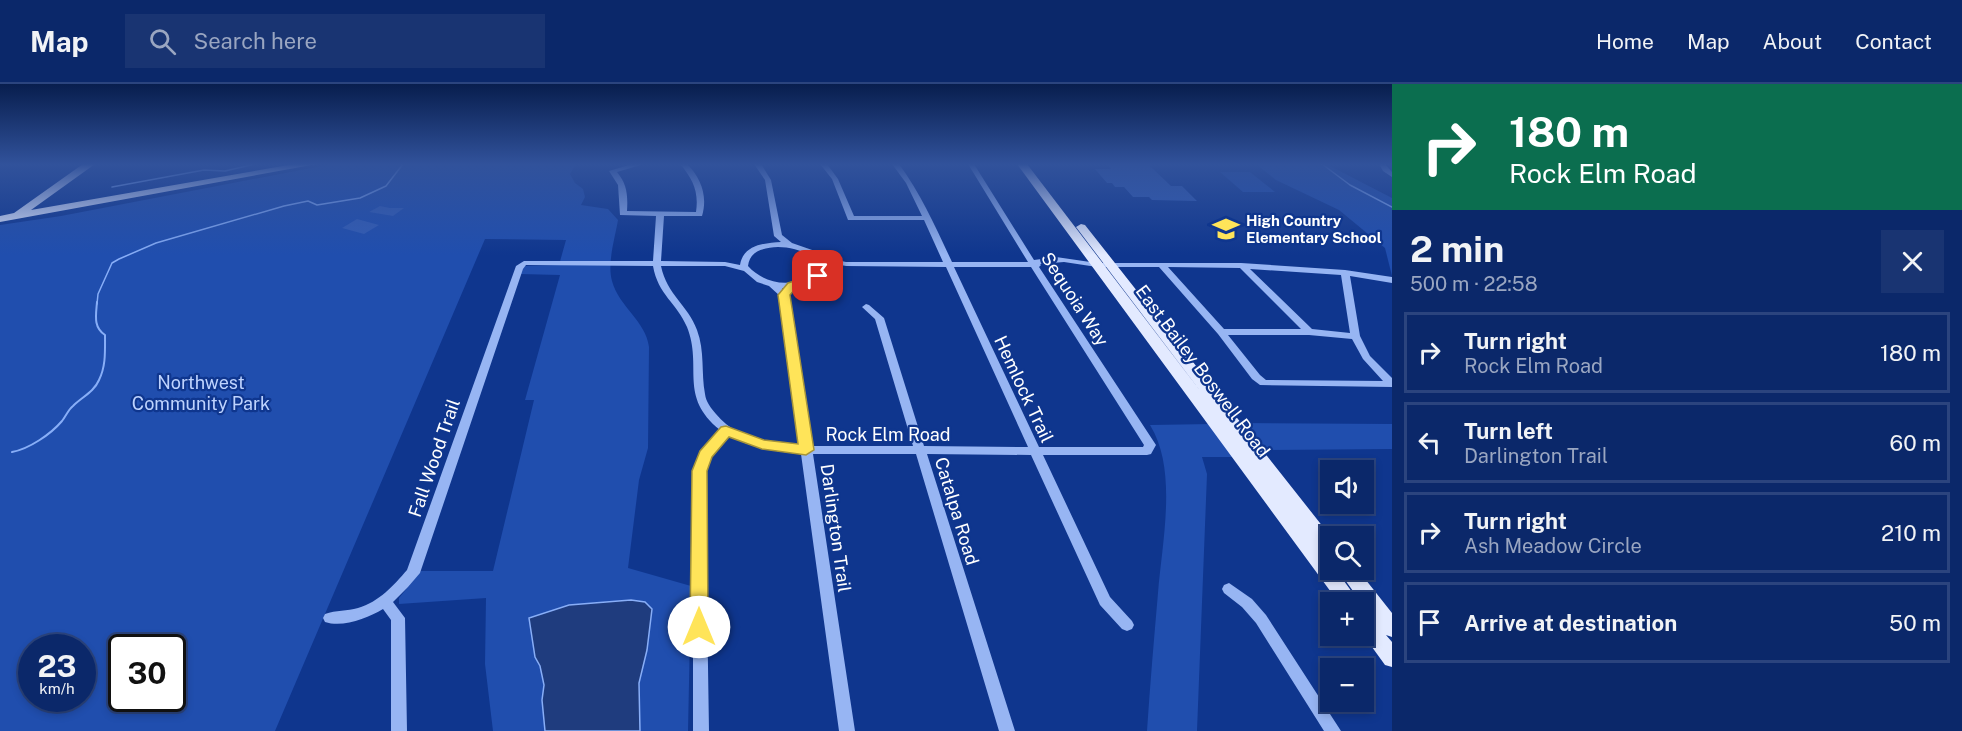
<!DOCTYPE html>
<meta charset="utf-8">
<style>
:root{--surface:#0b286a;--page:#193472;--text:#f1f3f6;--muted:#9aa6c1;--line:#2b447e}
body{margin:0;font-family:"Public Sans",sans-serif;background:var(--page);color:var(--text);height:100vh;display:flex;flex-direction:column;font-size:22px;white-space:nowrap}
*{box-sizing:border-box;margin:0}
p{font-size:20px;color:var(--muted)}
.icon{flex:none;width:33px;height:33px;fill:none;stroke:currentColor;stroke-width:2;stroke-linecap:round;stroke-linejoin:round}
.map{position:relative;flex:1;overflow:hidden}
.side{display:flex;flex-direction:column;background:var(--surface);width:570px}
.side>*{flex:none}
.guide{background:#0b6e4f;color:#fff;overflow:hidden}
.fabs{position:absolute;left:1320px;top:376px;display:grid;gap:12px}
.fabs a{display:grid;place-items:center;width:54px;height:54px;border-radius:0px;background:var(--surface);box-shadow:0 3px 9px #0003,0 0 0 2px var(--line);font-size:30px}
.speed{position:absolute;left:18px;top:550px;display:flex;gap:12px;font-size:30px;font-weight:700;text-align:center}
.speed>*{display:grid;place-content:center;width:78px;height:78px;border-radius:50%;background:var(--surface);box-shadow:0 3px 9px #0003,0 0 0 2px var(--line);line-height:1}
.speed small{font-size:15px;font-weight:400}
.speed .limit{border:3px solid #111;border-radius:9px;background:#fff;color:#111}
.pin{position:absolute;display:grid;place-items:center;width:51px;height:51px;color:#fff;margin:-26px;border-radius:12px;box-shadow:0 3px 9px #0006}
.me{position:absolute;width:66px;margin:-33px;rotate:0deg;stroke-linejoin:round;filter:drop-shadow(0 0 4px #0008)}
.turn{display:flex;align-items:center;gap:21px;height:126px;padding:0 18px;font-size:27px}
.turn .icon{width:78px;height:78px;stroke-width:2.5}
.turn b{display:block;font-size:42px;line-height:51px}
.round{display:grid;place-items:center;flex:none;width:63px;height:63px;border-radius:0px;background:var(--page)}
.overview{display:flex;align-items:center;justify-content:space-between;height:102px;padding:0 18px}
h1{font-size:36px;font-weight:700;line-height:45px}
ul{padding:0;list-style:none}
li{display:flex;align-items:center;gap:18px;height:81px;margin:0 12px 9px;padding:0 6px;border:3px solid var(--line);border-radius:0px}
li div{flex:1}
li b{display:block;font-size:22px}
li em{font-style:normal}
header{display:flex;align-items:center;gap:36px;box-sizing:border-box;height:84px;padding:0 30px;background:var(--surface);border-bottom:2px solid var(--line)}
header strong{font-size:28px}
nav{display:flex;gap:33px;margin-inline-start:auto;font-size:21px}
.search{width:420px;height:54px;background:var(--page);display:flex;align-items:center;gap:15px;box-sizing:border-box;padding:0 21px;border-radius:0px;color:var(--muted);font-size:22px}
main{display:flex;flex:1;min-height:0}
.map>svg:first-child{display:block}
.green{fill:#204eae;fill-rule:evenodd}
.water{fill:#1f3c7e;stroke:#88aef7;stroke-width:1.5}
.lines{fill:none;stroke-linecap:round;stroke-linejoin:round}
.stream-far1{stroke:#88aef7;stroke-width:1.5}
.stream{stroke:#88aef7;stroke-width:2}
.building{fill:#335db6}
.minor{fill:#97b5f3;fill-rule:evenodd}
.major{fill:#e3eaff;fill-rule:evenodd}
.route{fill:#ffe459;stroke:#a6943a;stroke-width:1.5}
.labels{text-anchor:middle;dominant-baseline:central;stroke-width:4.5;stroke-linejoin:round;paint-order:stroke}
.far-poi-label{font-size:15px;font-weight:bold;fill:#fff;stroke:#0f368e;text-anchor:start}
.street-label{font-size:18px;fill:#fff;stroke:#0f368e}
.park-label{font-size:18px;fill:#bed3fe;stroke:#0f368e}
</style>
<header>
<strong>Map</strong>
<div class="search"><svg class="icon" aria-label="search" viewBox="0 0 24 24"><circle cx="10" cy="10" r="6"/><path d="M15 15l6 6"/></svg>Search here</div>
<nav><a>Home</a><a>Map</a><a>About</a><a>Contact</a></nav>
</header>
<main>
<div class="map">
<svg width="1392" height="647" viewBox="0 0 1392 647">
<rect width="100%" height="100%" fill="#0f368e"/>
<g class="green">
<path d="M332,80H576L570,90L575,99L583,105L585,113L581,121L608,125L618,136C615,154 607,179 612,197C619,223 646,237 649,263L648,364L639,396L628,484L691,502L688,647H493L485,580L486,514L399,520V514L421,487H493L534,316H525L560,191L520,190L525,182L559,181L566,156L485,155L275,647H0V141L61,132ZM32,564H82V615H32ZM122,564H172V615H122Z"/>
<path d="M1256,80H1331L1330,82L1392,114V192L1385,164L1339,126L1276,96Z"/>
<path d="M1220,88H1250L1275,108H1243Z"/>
<path d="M1238,339L1392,340V365L1260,366Z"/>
<path d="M1212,340L1235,373H1202L1207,390L1197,647H1147C1150,601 1154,555 1158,509C1162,458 1178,386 1150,341Z"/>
</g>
<path class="water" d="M631,516L645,518L652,525L647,566L639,599L640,647H545L542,616L544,601L540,582L535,573L529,534L569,521Z"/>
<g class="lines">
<g class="stream-far1">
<path d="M1322,80L1350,101L1392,123"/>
<path d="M112,103L204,86L225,87L255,80"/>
<path d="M97,220L98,210L112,179L119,175L156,159L284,122L308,117L317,121L360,114L386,102L403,80"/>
</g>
<path class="stream" d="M12,368C29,365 51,350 62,337C66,332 68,326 73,322C82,313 94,308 99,296C106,282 105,267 105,251C93,243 96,231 97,218"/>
</g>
<g class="building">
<path d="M1107,80H1148L1171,102H1182L1197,117L1152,116L1149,113H1133L1124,103H1115L1112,99H1107L1095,85H1111Z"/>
<path d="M380,122L390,124H404L393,132L369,128Z"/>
<path d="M357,135L379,141L364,150L342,144Z"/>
</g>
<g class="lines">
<g class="minor">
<path d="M632,80H644L617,88C627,100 628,111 627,127L696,128C699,108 693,95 680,80H687C701,94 708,112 702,132H664L661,177L725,178L740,181C743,161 764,159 781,158L774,152L765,96L754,80H761L771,96L782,151L792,159L815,167L822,173L846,178H943L924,136H848L832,95L820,80H827L838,95L854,132H922L906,99L892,80H899C921,110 936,144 952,178H1028L968,80H974L1034,176L1056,173L1097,179H1241L1345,186L1392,193V199L1350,192L1360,252L1370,272L1392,294V303L1260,301L1252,295L1218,250L1159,183H1097L1064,178L1040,180L1041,181L1039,183L1156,361L1151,370L1147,371H1043L1110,513L1132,537L1134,541L1132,545L1127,547L1122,545L1100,521L1031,371L927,370L1015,647H999L916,370H813L855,647H839L801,370C776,368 750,364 728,351L710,372L705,387L709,647H693V387L701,368L720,346C678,312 703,283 687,243C677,219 658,211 653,182L526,181L523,185L420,489L408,503L393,518L405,534L407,647H391V536L383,525C368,534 343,544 325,538L323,534L325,530C336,526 347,527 358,524C379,518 394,501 407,486L516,182L524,177H653L656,132L620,131L618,101L609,87ZM778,163C791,163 806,167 816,176L817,186C797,205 766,202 748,182C750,166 764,164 778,163ZM825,178L846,182L946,183L1028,363L924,362L884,234L869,221L866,220L862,223L875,235L913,362H811L788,211L782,204C799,204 813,200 825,187ZM661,182H725L744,187L757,198L769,202L780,212L800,362C770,360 736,355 716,330C711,324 706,318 705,310C701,289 705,267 697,246C688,221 667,211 661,182ZM954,183H1031L1144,361L1143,363H1039ZM1168,183L1240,184L1301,245H1224ZM1250,185L1341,191L1350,249L1312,245ZM1228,251H1309L1352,255L1363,275L1383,297L1266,296L1260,291Z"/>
<path d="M1379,80H1385L1392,88V93L1383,87Z"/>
<path d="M1229,499L1252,515L1266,531L1341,647H1324L1256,539L1242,523L1224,509L1222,505L1224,501Z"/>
</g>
<g class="major">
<path d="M83,80H95L31,126L294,80H317L0,138V132L14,129Z"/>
<path d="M1017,80H1027L1201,308L1076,143L1081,140L1085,141L1331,453L1330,472L1324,470L1330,479V486H1336L1360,519H1339Z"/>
<path d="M1338,486H1358L1392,529V553L1386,551L1392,558V583L1385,581L1364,552V529L1370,531Z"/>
</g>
</g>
<linearGradient id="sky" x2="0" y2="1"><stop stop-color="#081e4e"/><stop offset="0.47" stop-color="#31529b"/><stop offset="1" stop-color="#31529b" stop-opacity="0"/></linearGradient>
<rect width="1392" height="171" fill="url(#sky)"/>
<path class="route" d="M818,189L822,190V194C810,202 798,200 790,211L814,366L806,371L762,365L729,353L712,373L707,387L708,543L705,549L699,551L692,549L690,543L692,387L700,367L721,343L726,342L764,356L798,360L778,211L788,199Z"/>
<defs>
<symbol id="school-bare" viewBox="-9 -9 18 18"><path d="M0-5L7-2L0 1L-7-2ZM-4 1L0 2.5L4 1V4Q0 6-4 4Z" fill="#ffe459" stroke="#0f368e" stroke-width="2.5" paint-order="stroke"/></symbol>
</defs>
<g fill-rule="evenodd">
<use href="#school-bare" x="1207" y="126" width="38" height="38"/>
</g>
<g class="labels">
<g class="far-poi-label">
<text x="1246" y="136">High Country<tspan x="1246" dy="17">Elementary School</tspan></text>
</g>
<g class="street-label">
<text transform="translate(1075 215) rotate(57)">Sequoia Way</text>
<text transform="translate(1203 287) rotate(53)">East Bailey Boswell Road</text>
<text transform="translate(1024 305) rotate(65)">Hemlock Trail</text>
<text x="888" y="350">Rock Elm Road</text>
<text transform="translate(434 374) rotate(-71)">Fall Wood Trail</text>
<text transform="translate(957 427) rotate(73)">Catalpa Road</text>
<text transform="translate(836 444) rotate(82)">Darlington Trail</text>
</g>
<g class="park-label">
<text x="201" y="298">Northwest<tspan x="201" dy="21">Community Park</tspan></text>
</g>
</g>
</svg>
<div class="fabs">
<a><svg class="icon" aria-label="sound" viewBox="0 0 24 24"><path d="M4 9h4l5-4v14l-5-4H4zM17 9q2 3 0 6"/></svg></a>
<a><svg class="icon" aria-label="search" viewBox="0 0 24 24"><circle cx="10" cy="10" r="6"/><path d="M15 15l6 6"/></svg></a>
<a>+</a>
<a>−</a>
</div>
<div class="speed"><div>23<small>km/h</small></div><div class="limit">30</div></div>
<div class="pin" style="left:818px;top:192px;background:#d93025"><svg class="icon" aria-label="arrive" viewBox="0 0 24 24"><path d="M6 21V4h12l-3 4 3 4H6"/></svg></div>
<svg class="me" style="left:699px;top:543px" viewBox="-20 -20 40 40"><circle r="19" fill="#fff"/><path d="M0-13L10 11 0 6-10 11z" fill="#ffe459"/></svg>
</div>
<section class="side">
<div class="guide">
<div class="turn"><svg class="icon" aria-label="right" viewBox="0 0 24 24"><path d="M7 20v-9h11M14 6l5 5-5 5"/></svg><div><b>180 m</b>Rock Elm Road</div></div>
</div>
<div class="overview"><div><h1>2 min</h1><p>500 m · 22:58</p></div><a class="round"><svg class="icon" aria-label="close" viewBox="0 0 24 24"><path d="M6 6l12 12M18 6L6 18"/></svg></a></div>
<ul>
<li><svg class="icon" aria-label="right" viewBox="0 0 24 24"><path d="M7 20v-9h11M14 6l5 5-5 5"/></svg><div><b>Turn right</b><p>Rock Elm Road</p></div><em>180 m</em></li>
<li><svg class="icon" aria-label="left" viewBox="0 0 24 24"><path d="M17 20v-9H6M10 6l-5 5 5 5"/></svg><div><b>Turn left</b><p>Darlington Trail</p></div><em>60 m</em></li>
<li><svg class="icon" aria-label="right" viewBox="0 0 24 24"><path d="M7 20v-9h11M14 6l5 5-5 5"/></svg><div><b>Turn right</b><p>Ash Meadow Circle</p></div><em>210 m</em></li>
<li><svg class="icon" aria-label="arrive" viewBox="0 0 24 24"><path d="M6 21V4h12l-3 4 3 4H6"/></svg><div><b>Arrive at destination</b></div><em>50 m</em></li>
</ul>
</section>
</main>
